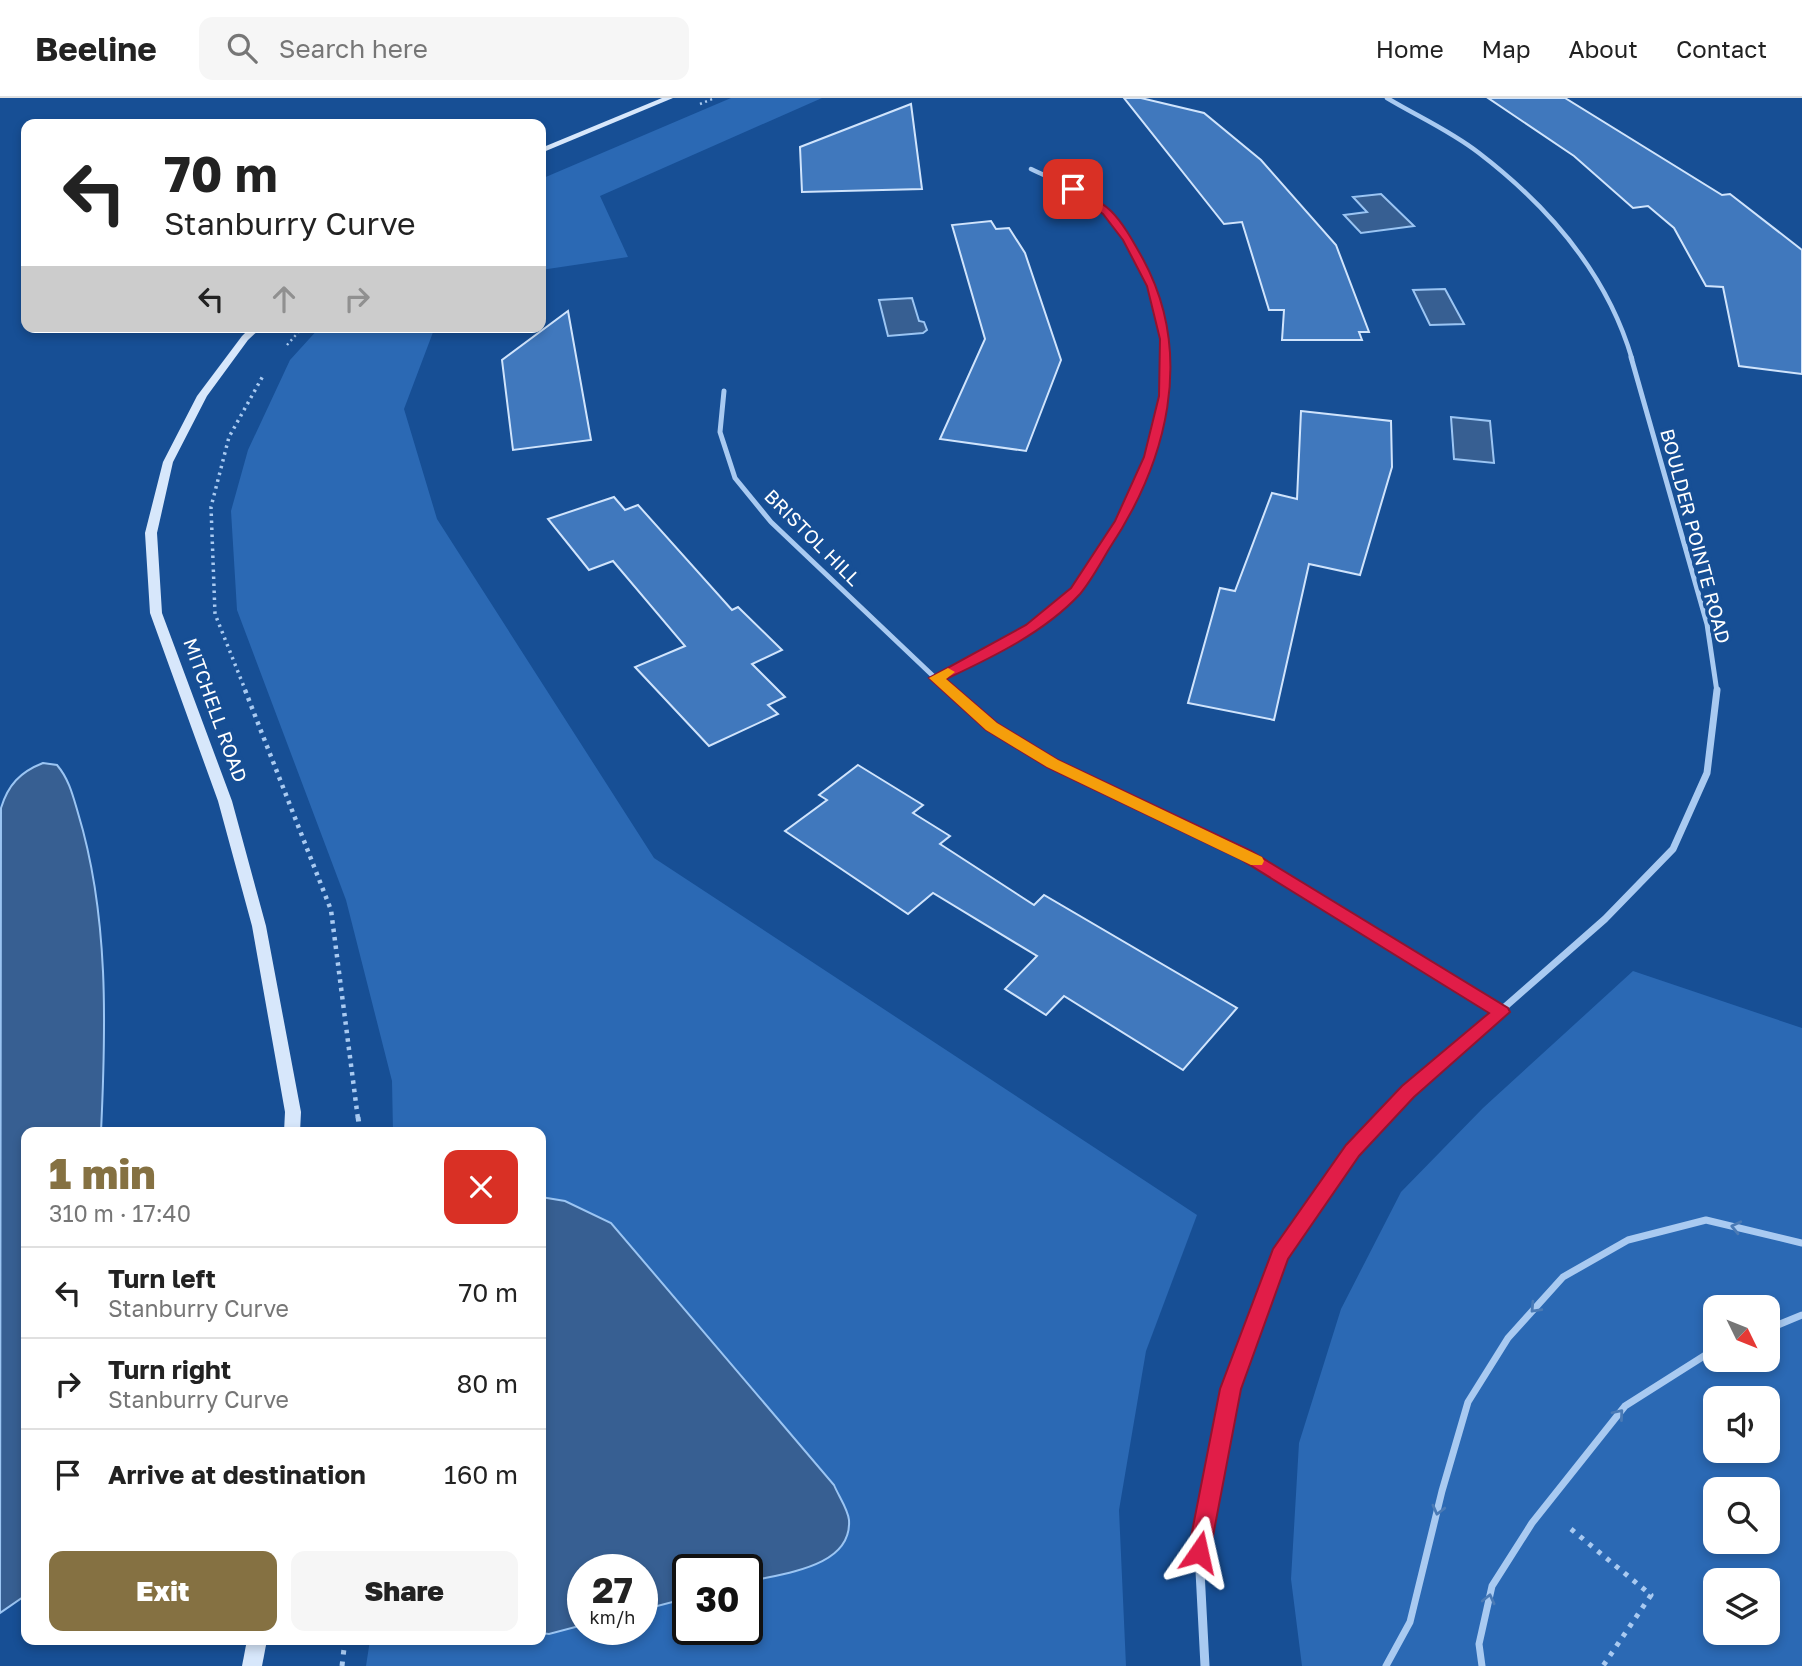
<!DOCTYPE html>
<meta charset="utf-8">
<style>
:root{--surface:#fff;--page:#f6f6f6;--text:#222;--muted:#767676;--line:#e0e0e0;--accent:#857142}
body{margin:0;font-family:"Golos Text",sans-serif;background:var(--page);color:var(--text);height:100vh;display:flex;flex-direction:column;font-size:26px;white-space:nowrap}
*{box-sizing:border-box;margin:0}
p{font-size:23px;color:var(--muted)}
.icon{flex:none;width:38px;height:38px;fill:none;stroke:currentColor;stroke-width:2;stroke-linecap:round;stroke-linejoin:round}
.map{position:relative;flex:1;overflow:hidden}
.sheet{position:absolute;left:21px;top:1029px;width:525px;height:518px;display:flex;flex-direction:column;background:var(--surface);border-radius:14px;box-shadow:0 4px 10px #0003}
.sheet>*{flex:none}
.guide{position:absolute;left:21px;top:21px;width:525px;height:214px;border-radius:14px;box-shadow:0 4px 10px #0003;background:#fff;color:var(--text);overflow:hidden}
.needle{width:46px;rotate:133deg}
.fabs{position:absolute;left:1703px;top:1197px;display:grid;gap:14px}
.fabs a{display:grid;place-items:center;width:77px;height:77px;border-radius:14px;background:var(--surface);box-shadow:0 4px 10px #0003;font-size:35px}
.speed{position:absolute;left:567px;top:1456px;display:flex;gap:14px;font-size:35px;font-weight:700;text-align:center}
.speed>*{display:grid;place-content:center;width:91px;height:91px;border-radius:50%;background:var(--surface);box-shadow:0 4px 10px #0003;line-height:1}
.speed small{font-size:18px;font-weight:400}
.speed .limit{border:4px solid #111;border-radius:10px;background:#fff;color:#111}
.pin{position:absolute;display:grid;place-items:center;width:60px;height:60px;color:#fff;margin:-30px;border-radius:14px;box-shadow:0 4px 10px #0006}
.me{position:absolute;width:77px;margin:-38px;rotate:11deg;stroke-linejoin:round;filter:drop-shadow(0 0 5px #0008)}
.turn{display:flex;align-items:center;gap:24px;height:147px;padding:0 28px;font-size:32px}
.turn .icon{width:91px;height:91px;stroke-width:2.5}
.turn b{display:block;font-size:49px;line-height:60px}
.lanes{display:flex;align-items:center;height:66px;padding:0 28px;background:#0003;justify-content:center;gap:35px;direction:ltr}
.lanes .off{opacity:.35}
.round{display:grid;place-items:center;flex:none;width:74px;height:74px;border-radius:14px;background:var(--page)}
.headline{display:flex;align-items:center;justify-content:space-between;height:119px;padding:0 28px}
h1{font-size:42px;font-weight:800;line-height:52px;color:var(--accent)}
.action{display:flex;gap:14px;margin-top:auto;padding:14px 28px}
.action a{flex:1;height:80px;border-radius:14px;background:var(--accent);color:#fff;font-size:28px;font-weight:800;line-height:80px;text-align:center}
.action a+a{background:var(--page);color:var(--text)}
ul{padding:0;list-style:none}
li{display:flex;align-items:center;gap:21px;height:91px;padding:0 28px;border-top:2px solid var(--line)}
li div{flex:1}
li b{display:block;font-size:26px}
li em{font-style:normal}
header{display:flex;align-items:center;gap:42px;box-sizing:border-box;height:98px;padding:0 35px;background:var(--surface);border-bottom:2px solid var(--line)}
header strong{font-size:33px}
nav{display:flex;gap:38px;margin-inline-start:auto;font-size:24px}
.search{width:490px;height:63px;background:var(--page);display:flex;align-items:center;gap:18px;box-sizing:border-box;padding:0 24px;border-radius:14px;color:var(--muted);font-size:26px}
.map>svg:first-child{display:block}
.green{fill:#2b69b4;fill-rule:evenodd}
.water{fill:#375f92;stroke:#9bc5f3;stroke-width:2}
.building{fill:#4078bd;stroke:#d0e4fc;stroke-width:2}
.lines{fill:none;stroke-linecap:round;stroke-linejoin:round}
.path-far3{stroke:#a9caf1;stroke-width:2.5;stroke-dasharray:2 3.5;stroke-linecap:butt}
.path-far2{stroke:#a9caf1;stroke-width:3.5;stroke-dasharray:2.5 4.5;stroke-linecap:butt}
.path-far1{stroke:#a9caf1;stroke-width:4.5;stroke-dasharray:3.5 5;stroke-linecap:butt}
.path{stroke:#a9caf1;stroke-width:5;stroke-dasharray:4.5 7;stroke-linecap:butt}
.service{stroke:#a9caf1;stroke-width:7}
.minor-far3{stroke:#a9caf1;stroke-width:4.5}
.minor-far2{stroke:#a9caf1;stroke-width:5}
.minor-far1{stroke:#a9caf1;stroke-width:7}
.minor{stroke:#a9caf1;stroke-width:9}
.secondary{fill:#d7e7fb;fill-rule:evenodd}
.oneway{stroke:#4a7ab5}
.route{fill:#e11d48;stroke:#92132f;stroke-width:2}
.slow{fill:#f59e0b}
.labels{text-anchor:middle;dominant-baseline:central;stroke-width:7;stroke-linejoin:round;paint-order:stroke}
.street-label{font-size:19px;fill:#fff;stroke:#174f95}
</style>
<header>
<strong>Beeline</strong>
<div class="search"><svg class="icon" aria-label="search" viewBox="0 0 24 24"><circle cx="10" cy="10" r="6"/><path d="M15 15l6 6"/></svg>Search here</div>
<nav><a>Home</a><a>Map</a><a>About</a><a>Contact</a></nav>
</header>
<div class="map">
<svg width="1802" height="1568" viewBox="0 0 1802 1568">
<rect width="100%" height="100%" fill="#174f95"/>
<g class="green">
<path d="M731,0H822L600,98L628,159L541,172V81Z"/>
<path d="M320,229H435L404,311L437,421L654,760L1197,1117L1146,1253L1119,1412L1126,1568H366L370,1542H541V1535L549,1536L583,1527V1531H642V1512L688,1500V1531H747V1484L805,1469L849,1420L834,1387L611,1125L565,1103L541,1099V1034H393L392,983L346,802L237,512L231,413L248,352L290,262Z"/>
<path d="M1633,873L1802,930V1568H1302L1291,1481L1299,1345L1341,1211L1401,1094L1483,1010ZM1715,1209H1768V1262H1715ZM1715,1300H1768V1353H1715ZM1715,1391H1768V1444H1715ZM1715,1482H1768V1535H1715Z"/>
</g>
<g class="water">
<path d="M1381,96L1414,128L1361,135L1344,117L1367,114L1353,99Z"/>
<path d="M1445,191L1464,226L1430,227L1413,192Z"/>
<path d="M912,200L919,223L924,224L927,232L923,235L888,238L879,202Z"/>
<path d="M1451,319L1490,323L1494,365L1454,361Z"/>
<path d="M43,665L57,667C69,681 73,698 78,715C109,817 106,929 101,1034H26V1497L0,1515L1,710C8,687 20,674 43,665Z"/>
<path d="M541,1099L565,1103L611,1125L834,1387C838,1397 848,1411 849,1422C852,1470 782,1475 747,1484V1472H688V1500L642,1512V1472H583V1527L549,1536L541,1535Z"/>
</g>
<g class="building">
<path d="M1124,0H1141L1204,15L1261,62L1336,147L1369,234H1359L1362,242H1282L1284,212H1269L1242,124L1224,126Z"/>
<path d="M1488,0H1565L1722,97L1730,96L1802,152V276L1739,268L1723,189L1706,188L1674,130L1648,108L1633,110L1574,58Z"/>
<path d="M911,6L922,91L802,94L800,49Z"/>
<path d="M991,123L996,131L1009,130L1025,155L1061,262L1026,353L940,341L985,241L952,127Z"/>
<path d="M568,213L591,342L513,352L502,262Z"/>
<path d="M1301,313L1391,323L1392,369L1360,477L1309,466L1274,622L1188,605L1220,490L1235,493L1272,395L1297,401Z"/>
<path d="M614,399L625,412L638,407L732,512L738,509L782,552L752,566L785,599L768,607L778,616L709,648L635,569L685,548L613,463L589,472L548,421Z"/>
<path d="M858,667L923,707L913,715L950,738L940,746L1034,807L1044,797L1237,910L1183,972L1064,898L1046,917L1005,891L1037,858L933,795L908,816L785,733L827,702L819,697Z"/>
</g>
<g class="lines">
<g class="path-far3">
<path d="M700,6L715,0"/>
<path d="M287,247L303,229"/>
</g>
<path class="path-far2" d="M246,594L215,516L211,409L229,339L264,276"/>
<path class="path-far1" d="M245,592L331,812L358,1021"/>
<g class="path">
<path d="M358,1019L360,1034"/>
<path d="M1571,1431L1651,1497L1603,1568"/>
<path d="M342,1568L345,1542"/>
</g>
<g class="service">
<path d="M1768,1231L1802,1217"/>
<path d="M1386,1568L1410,1524L1442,1393L1468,1304L1508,1240L1563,1179L1628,1142L1706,1122L1802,1145"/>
<path d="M1482,1568L1479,1546L1492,1488L1532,1425L1625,1308L1715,1251"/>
</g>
<g class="minor-far3">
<path d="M1387,0C1417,18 1451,33 1479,55C1548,108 1607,175 1632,261"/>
<path d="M1031,71C1054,82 1078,91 1098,106C1140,141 1162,208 1163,261"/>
</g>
<g class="minor-far2">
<path d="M1631,259L1707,526L1717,594"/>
<path d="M724,293L720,334L735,380L771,424L950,594"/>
<path d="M936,580C979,560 1025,539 1061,507C1080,489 1092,468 1105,446C1140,389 1165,327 1163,259"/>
</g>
<g class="minor-far1">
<path d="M948,592L992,629L1052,666L1245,757L1502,914"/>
<path d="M1382,1021L1408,994L1605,821L1673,751L1707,675L1717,592"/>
</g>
<path class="minor" d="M1205,1568L1199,1454L1231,1291L1280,1157L1352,1052L1383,1019"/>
<g class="secondary">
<path d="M662,0H673L541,55V50Z"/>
<path d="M251,229H262L248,242L207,298L173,364L157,435L162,515L232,703L266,828L301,1014L300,1034H284L285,1014L252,828L218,703L150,515L145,435L163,364L197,298L242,238Z"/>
<path d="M247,1542H267L262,1568H242Z"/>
</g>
</g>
<defs><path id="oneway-chevron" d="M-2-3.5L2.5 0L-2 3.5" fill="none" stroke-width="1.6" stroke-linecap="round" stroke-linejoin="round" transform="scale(1.75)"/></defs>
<g class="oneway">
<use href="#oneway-chevron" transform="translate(1736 1129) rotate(-167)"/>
<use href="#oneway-chevron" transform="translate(1535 1210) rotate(133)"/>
<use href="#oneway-chevron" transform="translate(1619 1316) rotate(-50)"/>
<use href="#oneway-chevron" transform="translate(1438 1412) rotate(104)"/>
<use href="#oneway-chevron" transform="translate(1489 1501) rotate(-77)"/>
</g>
<path class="route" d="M1069,89H1076C1087,96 1101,103 1111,113C1124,126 1134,145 1143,161C1195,257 1167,364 1109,451C1100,466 1091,483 1080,496C1045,534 993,559 946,581L997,625L1058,662L1251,753L1508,910L1510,914L1414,999L1359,1058L1288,1161L1241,1291L1210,1454L1207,1462L1199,1465L1191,1462L1188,1454L1220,1291L1273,1151L1346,1047L1402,988L1489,915L1240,761L1047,669L986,632L929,580L1026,527L1071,490L1115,423L1144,359L1159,298L1160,241L1147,188L1123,142L1103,116L1069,93Z"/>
<path class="slow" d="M948,570L955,574L946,581L997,625L1058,662L1262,759L1264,763L1262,767H1251L1047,669L986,632L929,580Z"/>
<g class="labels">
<g class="street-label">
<text transform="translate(1696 438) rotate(75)">BOULDER POINTE ROAD</text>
<text transform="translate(813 439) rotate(45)">BRISTOL HILL</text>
<text transform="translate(216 612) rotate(70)">MITCHELL ROAD</text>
</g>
</g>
</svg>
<div class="fabs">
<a><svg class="needle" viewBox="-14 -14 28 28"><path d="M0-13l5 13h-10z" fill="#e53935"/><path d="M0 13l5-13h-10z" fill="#767676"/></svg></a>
<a><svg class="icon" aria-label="sound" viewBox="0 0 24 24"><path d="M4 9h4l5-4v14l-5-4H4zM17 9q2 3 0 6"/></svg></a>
<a><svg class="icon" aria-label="search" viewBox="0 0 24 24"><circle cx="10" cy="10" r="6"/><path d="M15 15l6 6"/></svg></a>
<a><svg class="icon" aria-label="layers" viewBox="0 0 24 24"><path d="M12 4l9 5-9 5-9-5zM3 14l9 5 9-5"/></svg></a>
</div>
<div class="speed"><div>27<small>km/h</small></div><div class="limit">30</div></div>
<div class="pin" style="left:1073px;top:91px;background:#d93025"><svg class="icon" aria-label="arrive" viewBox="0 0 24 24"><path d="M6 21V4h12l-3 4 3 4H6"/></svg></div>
<svg class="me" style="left:1199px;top:1454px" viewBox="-20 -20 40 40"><path d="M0-17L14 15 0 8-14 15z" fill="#e11d48" stroke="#fff" stroke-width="4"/></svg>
<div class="guide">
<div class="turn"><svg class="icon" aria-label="left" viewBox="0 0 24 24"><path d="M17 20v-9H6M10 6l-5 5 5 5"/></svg><div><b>70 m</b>Stanburry Curve</div></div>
<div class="lanes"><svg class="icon" aria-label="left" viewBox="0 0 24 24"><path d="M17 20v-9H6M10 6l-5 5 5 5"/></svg><svg class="icon off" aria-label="ahead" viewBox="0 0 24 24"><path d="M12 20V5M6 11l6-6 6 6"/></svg><svg class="icon off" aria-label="right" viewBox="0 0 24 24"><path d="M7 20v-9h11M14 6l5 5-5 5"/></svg></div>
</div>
<section class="sheet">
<div class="headline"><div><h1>1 min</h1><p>310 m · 17:40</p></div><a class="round" style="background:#d93025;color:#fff"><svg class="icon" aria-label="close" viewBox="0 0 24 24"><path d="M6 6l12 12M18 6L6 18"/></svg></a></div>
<ul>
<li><svg class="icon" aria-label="left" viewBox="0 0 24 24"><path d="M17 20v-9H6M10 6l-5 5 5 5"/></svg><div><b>Turn left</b><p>Stanburry Curve</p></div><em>70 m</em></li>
<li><svg class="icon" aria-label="right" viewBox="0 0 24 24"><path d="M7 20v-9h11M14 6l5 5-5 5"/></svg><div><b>Turn right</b><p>Stanburry Curve</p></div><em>80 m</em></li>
<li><svg class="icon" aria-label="arrive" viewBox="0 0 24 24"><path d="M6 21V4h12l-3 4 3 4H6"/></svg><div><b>Arrive at destination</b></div><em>160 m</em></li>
</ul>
<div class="action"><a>Exit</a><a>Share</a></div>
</section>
</div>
